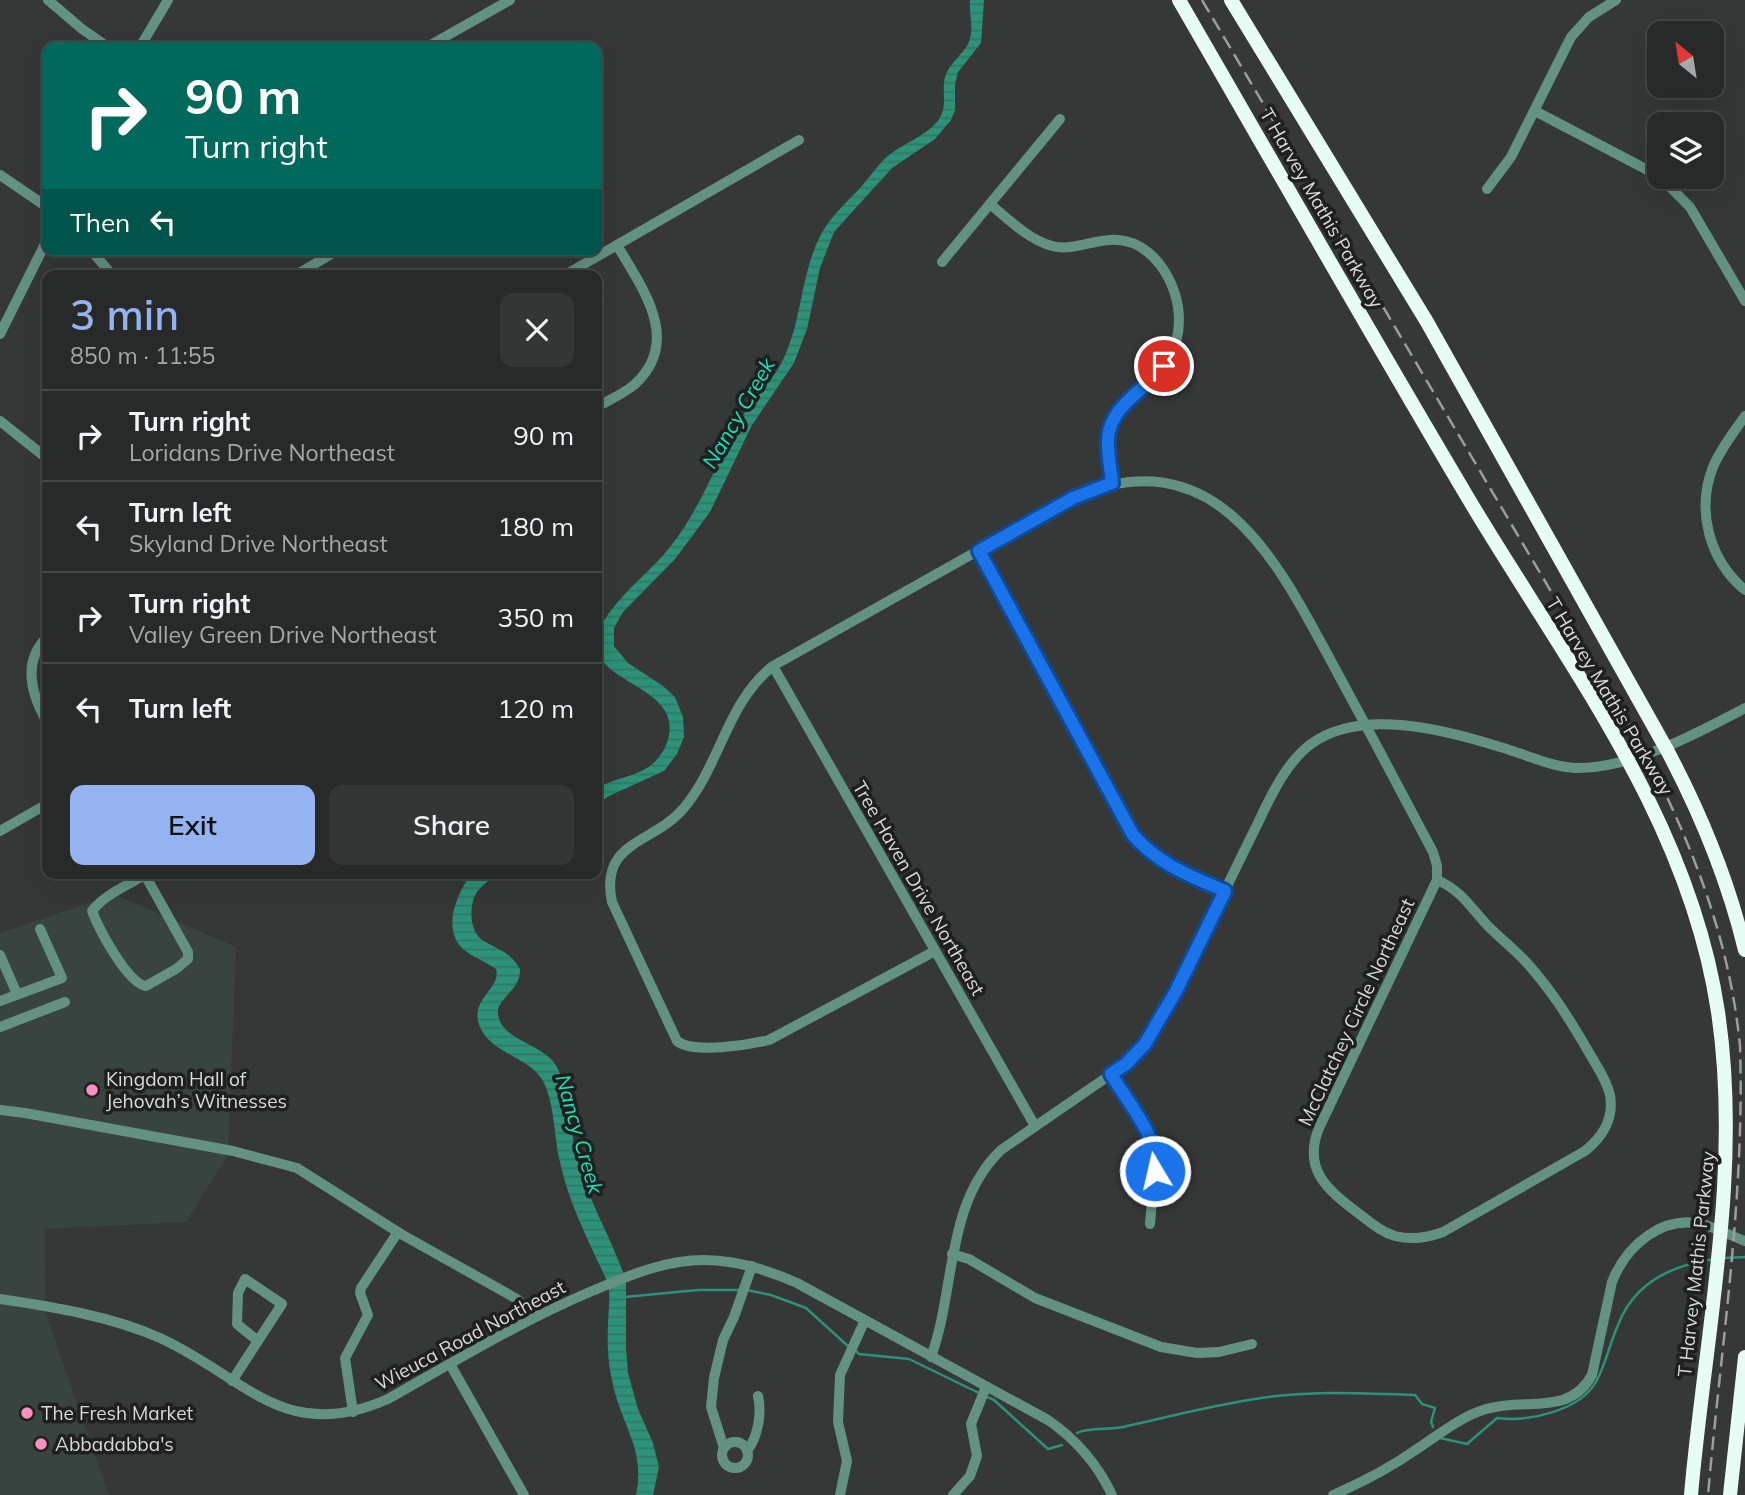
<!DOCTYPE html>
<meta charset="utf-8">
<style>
:root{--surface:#282a29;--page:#343635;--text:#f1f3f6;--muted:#a5a7a8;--line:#444646;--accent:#95b2f1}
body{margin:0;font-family:Mulish,sans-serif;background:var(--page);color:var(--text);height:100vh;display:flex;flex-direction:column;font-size:26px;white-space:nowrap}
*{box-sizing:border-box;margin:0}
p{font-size:23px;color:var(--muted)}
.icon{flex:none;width:38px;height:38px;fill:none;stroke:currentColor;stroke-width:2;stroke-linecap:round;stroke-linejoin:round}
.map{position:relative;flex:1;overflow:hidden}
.panel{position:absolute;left:42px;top:270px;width:560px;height:609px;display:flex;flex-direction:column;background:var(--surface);border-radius:14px;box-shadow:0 7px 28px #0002,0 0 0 2px var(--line)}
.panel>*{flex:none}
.top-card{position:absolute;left:42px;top:42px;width:560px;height:214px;border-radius:14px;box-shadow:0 7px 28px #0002,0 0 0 2px var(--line);background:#00695c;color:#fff;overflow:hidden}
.needle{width:46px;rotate:330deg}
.fabs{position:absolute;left:1647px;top:21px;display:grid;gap:14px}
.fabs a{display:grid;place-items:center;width:77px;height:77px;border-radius:14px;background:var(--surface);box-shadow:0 7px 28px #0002,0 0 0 2px var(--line);font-size:35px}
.pin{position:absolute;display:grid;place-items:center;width:60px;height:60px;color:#fff;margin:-30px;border:4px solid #fff;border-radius:50%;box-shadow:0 2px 7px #0007}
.me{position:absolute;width:77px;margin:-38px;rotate:351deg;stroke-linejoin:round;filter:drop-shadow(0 0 5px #0008)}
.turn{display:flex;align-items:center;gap:24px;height:147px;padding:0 28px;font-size:32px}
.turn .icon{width:91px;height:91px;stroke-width:2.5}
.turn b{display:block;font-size:49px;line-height:60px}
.then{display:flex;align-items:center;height:66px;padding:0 28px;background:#0003;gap:14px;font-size:26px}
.round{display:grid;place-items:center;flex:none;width:74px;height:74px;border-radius:14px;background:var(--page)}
.headline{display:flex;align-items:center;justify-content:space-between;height:119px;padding:0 28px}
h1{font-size:42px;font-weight:600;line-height:52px;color:var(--accent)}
.action{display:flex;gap:14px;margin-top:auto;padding:14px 28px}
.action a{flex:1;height:80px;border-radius:14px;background:var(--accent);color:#111;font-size:28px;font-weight:600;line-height:80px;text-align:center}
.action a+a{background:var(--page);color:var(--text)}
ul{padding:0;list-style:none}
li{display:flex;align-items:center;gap:21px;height:91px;padding:0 28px;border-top:2px solid var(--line)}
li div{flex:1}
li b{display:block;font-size:26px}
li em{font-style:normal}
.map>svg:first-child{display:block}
.built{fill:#39433f}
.water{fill:url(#water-rules)}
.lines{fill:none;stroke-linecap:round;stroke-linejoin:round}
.stream{stroke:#2c9278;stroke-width:2.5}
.minor{stroke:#639283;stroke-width:10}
.highway{stroke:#e6fcf4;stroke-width:14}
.rail{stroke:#9b9e9d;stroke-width:2.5;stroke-dasharray:14 7;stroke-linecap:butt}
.route-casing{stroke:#114b97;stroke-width:18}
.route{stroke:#1a73e8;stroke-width:12}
.poi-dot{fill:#fc8fc1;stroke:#1e1f1e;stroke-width:2.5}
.labels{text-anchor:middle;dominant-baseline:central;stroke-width:7;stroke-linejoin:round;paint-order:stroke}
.street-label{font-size:19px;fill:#d8dada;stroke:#1e1f1e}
.poi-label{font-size:19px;fill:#d8dada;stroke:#1e1f1e;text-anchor:start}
.water-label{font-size:21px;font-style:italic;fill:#17e4b8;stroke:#1e1f1e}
</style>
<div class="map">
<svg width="1745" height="1495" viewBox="0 0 1745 1495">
<defs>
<pattern id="water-rules" width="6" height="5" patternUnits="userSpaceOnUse" patternTransform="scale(1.75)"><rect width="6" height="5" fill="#2c9278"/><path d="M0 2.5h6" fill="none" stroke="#337665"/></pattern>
</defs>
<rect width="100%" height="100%" fill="#353837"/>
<path class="built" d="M114,894L236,947L228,1155L186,1222L45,1229L46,1314L109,1495H0V933Z"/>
<g class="water">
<path d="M970,0H984L981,43L958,72L955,84V110L951,120L935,139L892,168L834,232L820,268L807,329L794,363L752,425L710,512L675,559L623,612L614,628V646L628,663L663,686L675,697L683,717L684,737L677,754L664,771L609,796L597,804V788C614,778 635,777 650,766C660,758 667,747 669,735C680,676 558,684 609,613C627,588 652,570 670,547C702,507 717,460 742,417C754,397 772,382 782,362C803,320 800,271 823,231C833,214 848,201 861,187C870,177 878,164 889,155C904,143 924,137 937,122C949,107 941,93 945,77C949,63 963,55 969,42C974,29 969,13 970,0Z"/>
<path d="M472,873H497C491,879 482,885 477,892C469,904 469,930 481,939C498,951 508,949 520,969C521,991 495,999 498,1015C502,1041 545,1044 557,1067C572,1097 569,1131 578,1162C589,1201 609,1234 623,1272L626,1283V1348L628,1373L638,1409L653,1443L659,1467L653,1495H636C646,1448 620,1424 612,1380C608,1363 607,1344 608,1326C608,1311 611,1298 608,1283C590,1244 569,1204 560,1162C554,1137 555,1107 544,1083C532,1057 492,1055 480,1027C468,999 502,989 496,969C485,961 472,957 463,949C441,929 458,891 472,873Z"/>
</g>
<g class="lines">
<g class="stream">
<path d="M1724,1258L1745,1257"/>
<path d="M747,1290L771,1295L806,1308L849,1347"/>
<path d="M625,1297L698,1290H741"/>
<path d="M855,1350L859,1354L909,1359L979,1393"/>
<path d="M985,1396L994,1400L1048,1449L1062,1445"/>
<path d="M1077,1433C1088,1427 1109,1430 1123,1427C1167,1417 1210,1406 1255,1399C1307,1390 1362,1393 1415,1395L1422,1404L1435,1408L1431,1422L1433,1427"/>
<path d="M1440,1438L1467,1444L1497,1418C1528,1422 1581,1411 1597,1380C1606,1363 1610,1343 1618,1325C1634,1283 1672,1265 1714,1259"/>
</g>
<g class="minor">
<path d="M48,0L82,29L108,47"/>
<path d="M140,47L168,0"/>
<path d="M427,47L510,0"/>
<path d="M1535,111L1659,176"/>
<path d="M0,175L47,207"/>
<path d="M1660,177L1690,207L1745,301"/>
<path d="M1487,189L1511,157L1571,37L1589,17L1616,0"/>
<path d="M990,204C1008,219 1029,240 1052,246C1072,251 1090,241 1110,240C1152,237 1179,283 1179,320C1179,381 1120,385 1109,430C1105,447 1110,466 1112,483"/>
<path d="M91,250L112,275"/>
<path d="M942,262L1060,119"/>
<path d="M296,275L338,250"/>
<path d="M565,275L799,140"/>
<path d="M0,334L47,240"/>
<path d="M597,407C609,400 623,394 634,385C683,341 642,288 617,245"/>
<path d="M1745,416C1734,432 1721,448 1713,467C1696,510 1709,560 1745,590"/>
<path d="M0,421L44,456"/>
<path d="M979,550L1133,835C1160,865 1188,875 1225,891"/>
<path d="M47,637C22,662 31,694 47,722"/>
<path d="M773,666L1035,1126"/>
<path d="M0,831L47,804"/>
<path d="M145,875L188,952V959L176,969L146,986C127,983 99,929 92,911C105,894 130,884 148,873"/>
<path d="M1437,880C1461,890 1471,908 1488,926C1501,939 1515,950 1527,963C1553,992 1572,1023 1591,1056C1598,1068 1607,1081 1610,1095C1614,1118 1603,1137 1585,1151L1443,1232C1426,1238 1412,1240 1395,1236C1381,1232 1370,1222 1358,1213C1328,1190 1302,1170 1319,1128Z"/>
<path d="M935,951L769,1040C748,1045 693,1054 677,1041L612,902C599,841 653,844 683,809C720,766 727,702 773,666L1072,498C1220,434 1280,567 1338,674C1370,733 1402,793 1433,852L1437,866V880"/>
<path d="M0,955L17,994"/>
<path d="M0,1001L62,978L40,929"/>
<path d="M0,1027L65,1002"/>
<path d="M1111,1074L1150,1138L1156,1156L1150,1224"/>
<path d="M0,1110L25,1113L233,1151L297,1168L401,1234L517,1299L537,1316"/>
<path d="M952,1254L969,1259L1035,1298L1161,1347L1197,1353L1219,1352L1252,1344"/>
<path d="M0,1299C53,1307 111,1316 160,1338C246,1377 283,1445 388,1399C455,1361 521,1321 592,1291C628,1276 664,1260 704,1260C737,1260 768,1270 797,1283L1048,1420C1077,1440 1097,1463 1112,1495"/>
<path d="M931,1357C956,1289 945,1204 1001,1150L1126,1064C1159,1033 1178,987 1198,947C1217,907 1236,867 1256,827C1269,800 1285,763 1311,744C1361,707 1446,730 1500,747C1525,754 1551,767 1576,768C1631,769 1698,733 1745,708"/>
<path d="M450,1364L524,1495"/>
<path d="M232,1381L282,1304L245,1279L238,1293L237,1324L258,1341"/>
<path d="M353,1412L345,1358L368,1315L360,1293L361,1288L398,1232"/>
<circle cx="735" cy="1455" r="13"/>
<path d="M724,1448L711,1407L714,1378L723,1340L734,1317L752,1266"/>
<path d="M747,1451C758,1437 762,1413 758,1396"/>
<path d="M840,1495L847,1461L838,1422L840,1375L865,1320"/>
<path d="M953,1495L970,1476L977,1456L971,1424L986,1387"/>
<path d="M1333,1495C1363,1482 1390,1468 1417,1449C1440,1434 1460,1417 1486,1409C1525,1397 1569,1417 1592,1375L1612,1282C1626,1246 1663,1213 1705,1225C1718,1229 1732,1236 1745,1241"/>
</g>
<g class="highway">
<path d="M1179,0C1275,166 1370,333 1468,498C1566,663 1689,817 1718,1012C1742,1173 1705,1334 1691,1495"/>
<path d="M1231,0L1427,322L1667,750C1701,814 1728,880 1745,950"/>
<path d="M1730,1495L1745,1357"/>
</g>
<path class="rail" d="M1202,0L1631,727C1686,827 1729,932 1740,1046C1745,1196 1721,1346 1708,1495"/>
</g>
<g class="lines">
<defs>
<path id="route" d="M1155,1171C1159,1136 1128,1103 1111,1074L1126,1064L1145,1044L1176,991L1225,891C1188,875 1160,865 1133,835L979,551L1073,498L1112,483C1111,469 1107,453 1108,439C1110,405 1146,390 1164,366"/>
</defs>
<use href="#route" class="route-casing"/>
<use href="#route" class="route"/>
</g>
<g class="poi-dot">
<circle cx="92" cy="1090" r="7"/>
<circle cx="27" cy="1413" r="7"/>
<circle cx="41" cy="1444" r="7"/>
</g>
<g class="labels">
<g class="street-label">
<text transform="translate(1322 208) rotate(60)">T Harvey Mathis Parkway</text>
<text transform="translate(1610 696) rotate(59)">T Harvey Mathis Parkway</text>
<text transform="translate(919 888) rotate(60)">Tree Haven Drive Northeast</text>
<text transform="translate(1356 1012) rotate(-65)">McClatchey Circle Northeast</text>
<text transform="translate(1696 1264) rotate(-84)">T Harvey Mathis Parkway</text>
<text transform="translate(470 1335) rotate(-28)">Wieuca Road Northeast</text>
</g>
<g class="poi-label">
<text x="106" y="1079">Kingdom Hall of<tspan x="106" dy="22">Jehovah’s Witnesses</tspan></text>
<text x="41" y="1413">The Fresh Market</text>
<text x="55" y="1444">Abbadabba's</text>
</g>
<g class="water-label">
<text transform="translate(738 413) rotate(-60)">Nancy Creek</text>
<text transform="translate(580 1134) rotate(74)">Nancy Creek</text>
</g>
</g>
</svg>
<div class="fabs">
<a><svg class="needle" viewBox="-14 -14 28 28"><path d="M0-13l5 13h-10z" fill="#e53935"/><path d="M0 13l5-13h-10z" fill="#a5a7a8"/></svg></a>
<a><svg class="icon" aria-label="layers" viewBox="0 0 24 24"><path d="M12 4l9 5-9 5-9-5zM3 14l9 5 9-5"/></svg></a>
</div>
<div class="pin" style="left:1164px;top:366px;background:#d93025"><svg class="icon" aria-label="arrive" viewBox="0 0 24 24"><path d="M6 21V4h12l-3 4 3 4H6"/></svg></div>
<svg class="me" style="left:1155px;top:1171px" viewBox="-20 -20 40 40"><circle r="17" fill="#1a73e8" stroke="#fff" stroke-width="3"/><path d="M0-11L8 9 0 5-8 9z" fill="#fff"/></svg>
<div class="top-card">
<div class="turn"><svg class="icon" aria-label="right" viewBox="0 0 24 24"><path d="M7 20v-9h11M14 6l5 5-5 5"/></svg><div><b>90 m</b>Turn right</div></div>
<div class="then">Then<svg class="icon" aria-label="left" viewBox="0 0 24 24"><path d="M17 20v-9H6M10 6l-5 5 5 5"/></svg></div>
</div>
<section class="panel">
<div class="headline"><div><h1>3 min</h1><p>850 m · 11:55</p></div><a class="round"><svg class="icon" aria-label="close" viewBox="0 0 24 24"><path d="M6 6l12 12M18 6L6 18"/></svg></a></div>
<ul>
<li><svg class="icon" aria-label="right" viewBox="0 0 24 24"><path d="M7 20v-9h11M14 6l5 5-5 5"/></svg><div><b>Turn right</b><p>Loridans Drive Northeast</p></div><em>90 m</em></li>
<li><svg class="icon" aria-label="left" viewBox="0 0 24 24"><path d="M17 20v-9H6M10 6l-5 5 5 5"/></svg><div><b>Turn left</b><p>Skyland Drive Northeast</p></div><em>180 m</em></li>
<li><svg class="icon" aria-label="right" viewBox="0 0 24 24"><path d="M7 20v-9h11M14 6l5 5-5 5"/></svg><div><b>Turn right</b><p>Valley Green Drive Northeast</p></div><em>350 m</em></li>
<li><svg class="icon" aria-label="left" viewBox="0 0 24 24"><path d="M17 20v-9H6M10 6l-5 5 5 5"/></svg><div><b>Turn left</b></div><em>120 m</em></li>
</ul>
<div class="action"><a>Exit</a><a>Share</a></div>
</section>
</div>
